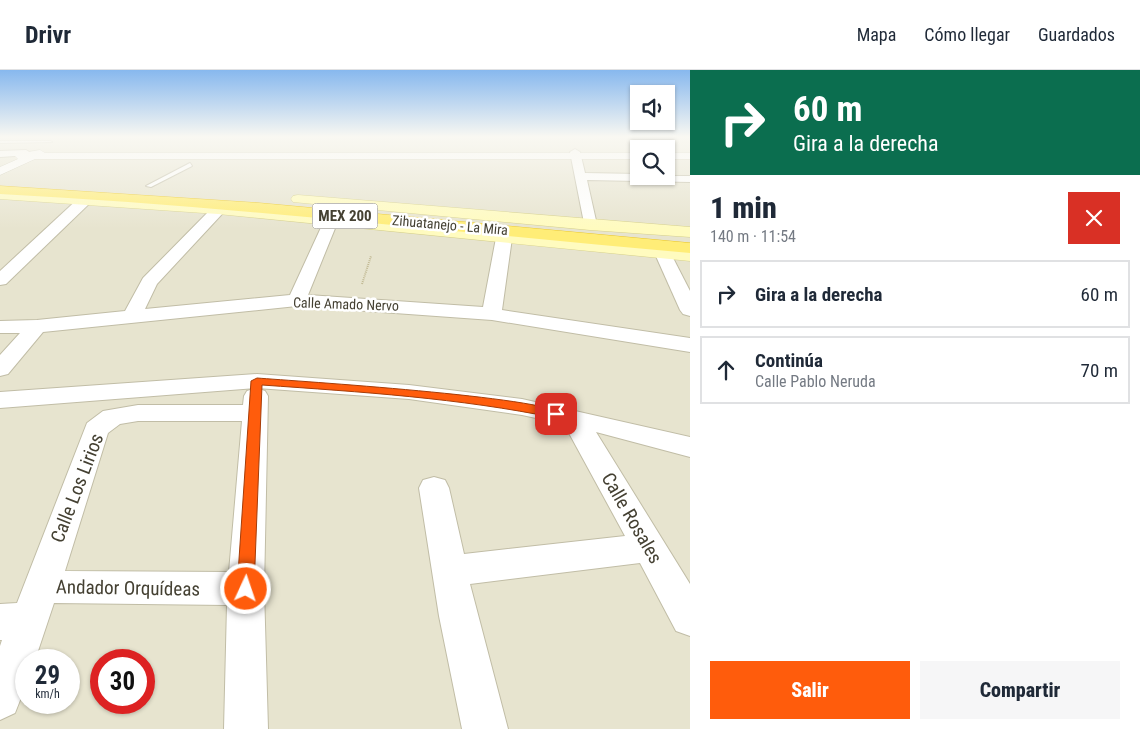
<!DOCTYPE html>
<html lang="es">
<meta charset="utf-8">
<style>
:root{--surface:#fff;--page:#f6f6f7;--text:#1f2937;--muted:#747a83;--line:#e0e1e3;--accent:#ff5c0c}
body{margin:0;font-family:"Roboto Condensed",sans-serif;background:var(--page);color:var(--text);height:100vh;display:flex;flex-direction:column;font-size:19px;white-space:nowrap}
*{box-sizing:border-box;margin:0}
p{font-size:16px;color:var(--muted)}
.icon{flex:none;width:28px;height:28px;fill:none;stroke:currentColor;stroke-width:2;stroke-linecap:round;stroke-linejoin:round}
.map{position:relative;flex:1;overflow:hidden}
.sheet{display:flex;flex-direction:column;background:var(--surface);width:450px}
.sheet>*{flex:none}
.hud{background:#0b6e4f;color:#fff;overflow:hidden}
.controls{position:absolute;left:630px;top:15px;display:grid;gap:10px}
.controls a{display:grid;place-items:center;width:45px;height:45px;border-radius:0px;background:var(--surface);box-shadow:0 1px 4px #0004;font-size:25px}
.speed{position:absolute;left:15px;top:579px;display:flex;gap:10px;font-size:25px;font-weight:700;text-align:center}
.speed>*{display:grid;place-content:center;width:65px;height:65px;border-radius:50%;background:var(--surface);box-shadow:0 1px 4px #0004;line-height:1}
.speed small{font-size:12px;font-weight:400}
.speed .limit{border:8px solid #d22;background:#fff;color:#111}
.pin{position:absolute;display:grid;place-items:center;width:42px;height:42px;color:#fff;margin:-21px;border-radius:10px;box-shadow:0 2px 8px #0006}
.me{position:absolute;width:55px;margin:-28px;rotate:3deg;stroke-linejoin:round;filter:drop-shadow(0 0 4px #0008)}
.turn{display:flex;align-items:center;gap:18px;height:105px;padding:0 20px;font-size:22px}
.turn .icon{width:65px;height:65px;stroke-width:2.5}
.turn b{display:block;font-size:35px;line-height:42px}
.round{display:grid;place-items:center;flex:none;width:52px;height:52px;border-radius:0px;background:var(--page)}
.summary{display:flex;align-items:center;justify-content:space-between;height:85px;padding:0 20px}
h1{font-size:30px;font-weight:800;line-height:38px}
.cta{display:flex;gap:10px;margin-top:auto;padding:10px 20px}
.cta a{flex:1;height:58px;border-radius:0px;background:var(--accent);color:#fff;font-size:20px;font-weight:800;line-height:58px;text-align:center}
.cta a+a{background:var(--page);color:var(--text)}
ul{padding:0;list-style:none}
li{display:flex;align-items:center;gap:15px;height:68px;margin:0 10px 8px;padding:0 10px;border:2px solid var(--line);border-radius:0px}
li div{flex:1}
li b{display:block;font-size:19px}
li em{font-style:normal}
header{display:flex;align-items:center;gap:30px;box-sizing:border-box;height:70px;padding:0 25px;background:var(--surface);border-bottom:1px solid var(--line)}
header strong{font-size:24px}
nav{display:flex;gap:28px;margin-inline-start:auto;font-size:18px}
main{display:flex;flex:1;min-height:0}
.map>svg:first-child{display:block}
.residential{fill:#e7e4cf;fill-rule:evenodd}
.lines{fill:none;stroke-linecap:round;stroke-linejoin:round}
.service-casing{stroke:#c1bda6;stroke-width:2}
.minor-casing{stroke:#c1bda6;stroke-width:2}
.tertiary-casing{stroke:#c1bda6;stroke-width:1}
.secondary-casing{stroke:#d6d08c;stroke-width:1}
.trunk-casing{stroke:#eac524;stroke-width:1}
.path{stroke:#c1b993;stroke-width:2;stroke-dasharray:1 1;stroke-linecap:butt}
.service{fill:#fff;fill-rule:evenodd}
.minor{fill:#fff;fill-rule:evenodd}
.tertiary{fill:#fff;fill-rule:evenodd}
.secondary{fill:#fffbbf;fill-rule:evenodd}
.trunk{fill:#ffed77;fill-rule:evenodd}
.route{fill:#ff5c0c;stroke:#a63c08}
.labels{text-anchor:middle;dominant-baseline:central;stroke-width:5;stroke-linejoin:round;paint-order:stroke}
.far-street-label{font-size:14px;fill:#444032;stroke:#fff}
.shield{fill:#fff;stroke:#7c7970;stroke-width:1}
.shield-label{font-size:15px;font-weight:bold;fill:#444032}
.near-street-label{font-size:19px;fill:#444032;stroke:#fff}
</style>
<header>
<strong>Drivr</strong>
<nav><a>Mapa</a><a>Cómo llegar</a><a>Guardados</a></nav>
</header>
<main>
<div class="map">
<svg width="690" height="659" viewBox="0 0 690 659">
<rect width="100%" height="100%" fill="#f2f0e1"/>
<path class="residential" d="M0,67H690V659H0ZM639,79H666V106H639ZM26,590H69V632H26ZM101,590H144V632H101Z"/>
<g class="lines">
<defs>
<g id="service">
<path d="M0,71H50L52,72L0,73Z"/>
<path d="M190,93L192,96L151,117L146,116Z"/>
</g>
<g id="minor">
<path d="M575,79L580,82L585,103L639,104V106H690V112L587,110L597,155L595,158H585L570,82Z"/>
<path d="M26,80L31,83L30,85L0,87V81Z"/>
<path d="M86,125L91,126L92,129L91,132L6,214L0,215V201L81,126Z"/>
<path d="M218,136L225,140L223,143L157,214L145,239L290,225L324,151L326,148H336L338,151L308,225L483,237L496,168L499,165H509L512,168L502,240L690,268V282L492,250L297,236L43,262L8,304L0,306V285L20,263H0V251L37,250L125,241L143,208L213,137Z"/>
<path d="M663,179L669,181L671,184L690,221V246L683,244L680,240L655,184L657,181Z"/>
<path d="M257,304L409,315L522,329L690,367V387L596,362L690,514V566L676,561L640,493L470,514L508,659H462L439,546L419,418L423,410L434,407L445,410L449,418L464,484L625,466L564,354L522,345L409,329L257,318L0,338V322Z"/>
<path d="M256,318L265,321L268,326L264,519L268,659H224L227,535L54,533L35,590H26V615L15,643L0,650V576L2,570H0V534L17,533L87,353L103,341L138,335H243L244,326L247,321ZM138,351H242L229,502L65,501L108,363L120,354Z"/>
</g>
<g id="tertiary">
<path d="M40,80L45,83H639V89H35L0,105V97L18,89L15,86L17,84Z"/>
<rect x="666" y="83" width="24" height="6"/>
</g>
<g id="secondary">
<path d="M0,121L218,136L690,181V191L218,144L0,129Z"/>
<path d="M298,125L690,157V167L590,160L293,132L291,129L293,126Z"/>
</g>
<path id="trunk" d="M0,116L259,133L690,173V183C460,163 231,136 0,124Z"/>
</defs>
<use href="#service" class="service-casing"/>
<use href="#minor" class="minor-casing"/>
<use href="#tertiary" class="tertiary-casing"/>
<use href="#secondary" class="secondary-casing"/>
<use href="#trunk" class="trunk-casing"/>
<path class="path" d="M362,214L371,186"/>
<use href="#service" class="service"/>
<use href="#minor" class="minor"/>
<use href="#tertiary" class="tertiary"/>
<use href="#secondary" class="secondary"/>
<use href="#trunk" class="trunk"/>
</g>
<linearGradient id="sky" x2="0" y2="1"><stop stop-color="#87b8ee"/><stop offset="0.42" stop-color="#f9f8f2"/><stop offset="1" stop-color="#f9f8f2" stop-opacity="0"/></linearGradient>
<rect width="690" height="159" fill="url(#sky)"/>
<path class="route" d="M257,308C295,311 548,327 562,344L556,348C459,328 361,322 262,315L254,519L252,525L246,527L240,525L237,519L251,311Z"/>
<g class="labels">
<g class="far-street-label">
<text transform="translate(450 155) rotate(5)">Zihuatanejo - La Mira</text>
<text transform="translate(346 234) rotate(2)">Calle Amado Nervo</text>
</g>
<rect class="shield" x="312.5" y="133.5" width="65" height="25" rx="4"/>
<g class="shield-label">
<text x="345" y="146">MEX 200</text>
</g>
<g class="near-street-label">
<text transform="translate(77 418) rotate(-69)">Calle Los Lirios</text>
<text transform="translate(632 448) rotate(60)">Calle Rosales</text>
<text transform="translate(128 518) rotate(1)">Andador Orquídeas</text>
</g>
</g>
</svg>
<div class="controls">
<a><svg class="icon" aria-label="sound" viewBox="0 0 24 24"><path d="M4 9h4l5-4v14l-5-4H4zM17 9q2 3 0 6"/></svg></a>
<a><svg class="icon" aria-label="search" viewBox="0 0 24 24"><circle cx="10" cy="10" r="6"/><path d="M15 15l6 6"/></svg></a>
</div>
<div class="speed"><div>29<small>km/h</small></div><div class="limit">30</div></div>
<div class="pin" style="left:556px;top:344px;background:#d93025"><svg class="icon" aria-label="arrive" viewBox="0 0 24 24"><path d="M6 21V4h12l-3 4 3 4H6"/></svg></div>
<svg class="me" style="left:246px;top:519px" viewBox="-20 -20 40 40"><circle r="17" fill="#ff5c0c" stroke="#fff" stroke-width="3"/><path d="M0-11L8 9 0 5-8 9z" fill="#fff"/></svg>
</div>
<section class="sheet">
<div class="hud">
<div class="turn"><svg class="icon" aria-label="right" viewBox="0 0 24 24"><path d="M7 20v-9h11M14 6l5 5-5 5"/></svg><div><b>60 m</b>Gira a la derecha</div></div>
</div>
<div class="summary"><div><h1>1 min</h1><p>140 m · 11:54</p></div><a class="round" style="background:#d93025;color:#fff"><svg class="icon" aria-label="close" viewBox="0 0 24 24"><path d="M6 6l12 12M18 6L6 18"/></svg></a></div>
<ul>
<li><svg class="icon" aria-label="right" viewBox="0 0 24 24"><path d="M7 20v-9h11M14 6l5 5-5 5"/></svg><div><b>Gira a la derecha</b></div><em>60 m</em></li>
<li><svg class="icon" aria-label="ahead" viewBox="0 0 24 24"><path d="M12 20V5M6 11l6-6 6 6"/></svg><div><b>Continúa</b><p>Calle Pablo Neruda</p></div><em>70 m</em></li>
</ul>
<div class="cta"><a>Salir</a><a>Compartir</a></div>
</section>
</main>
